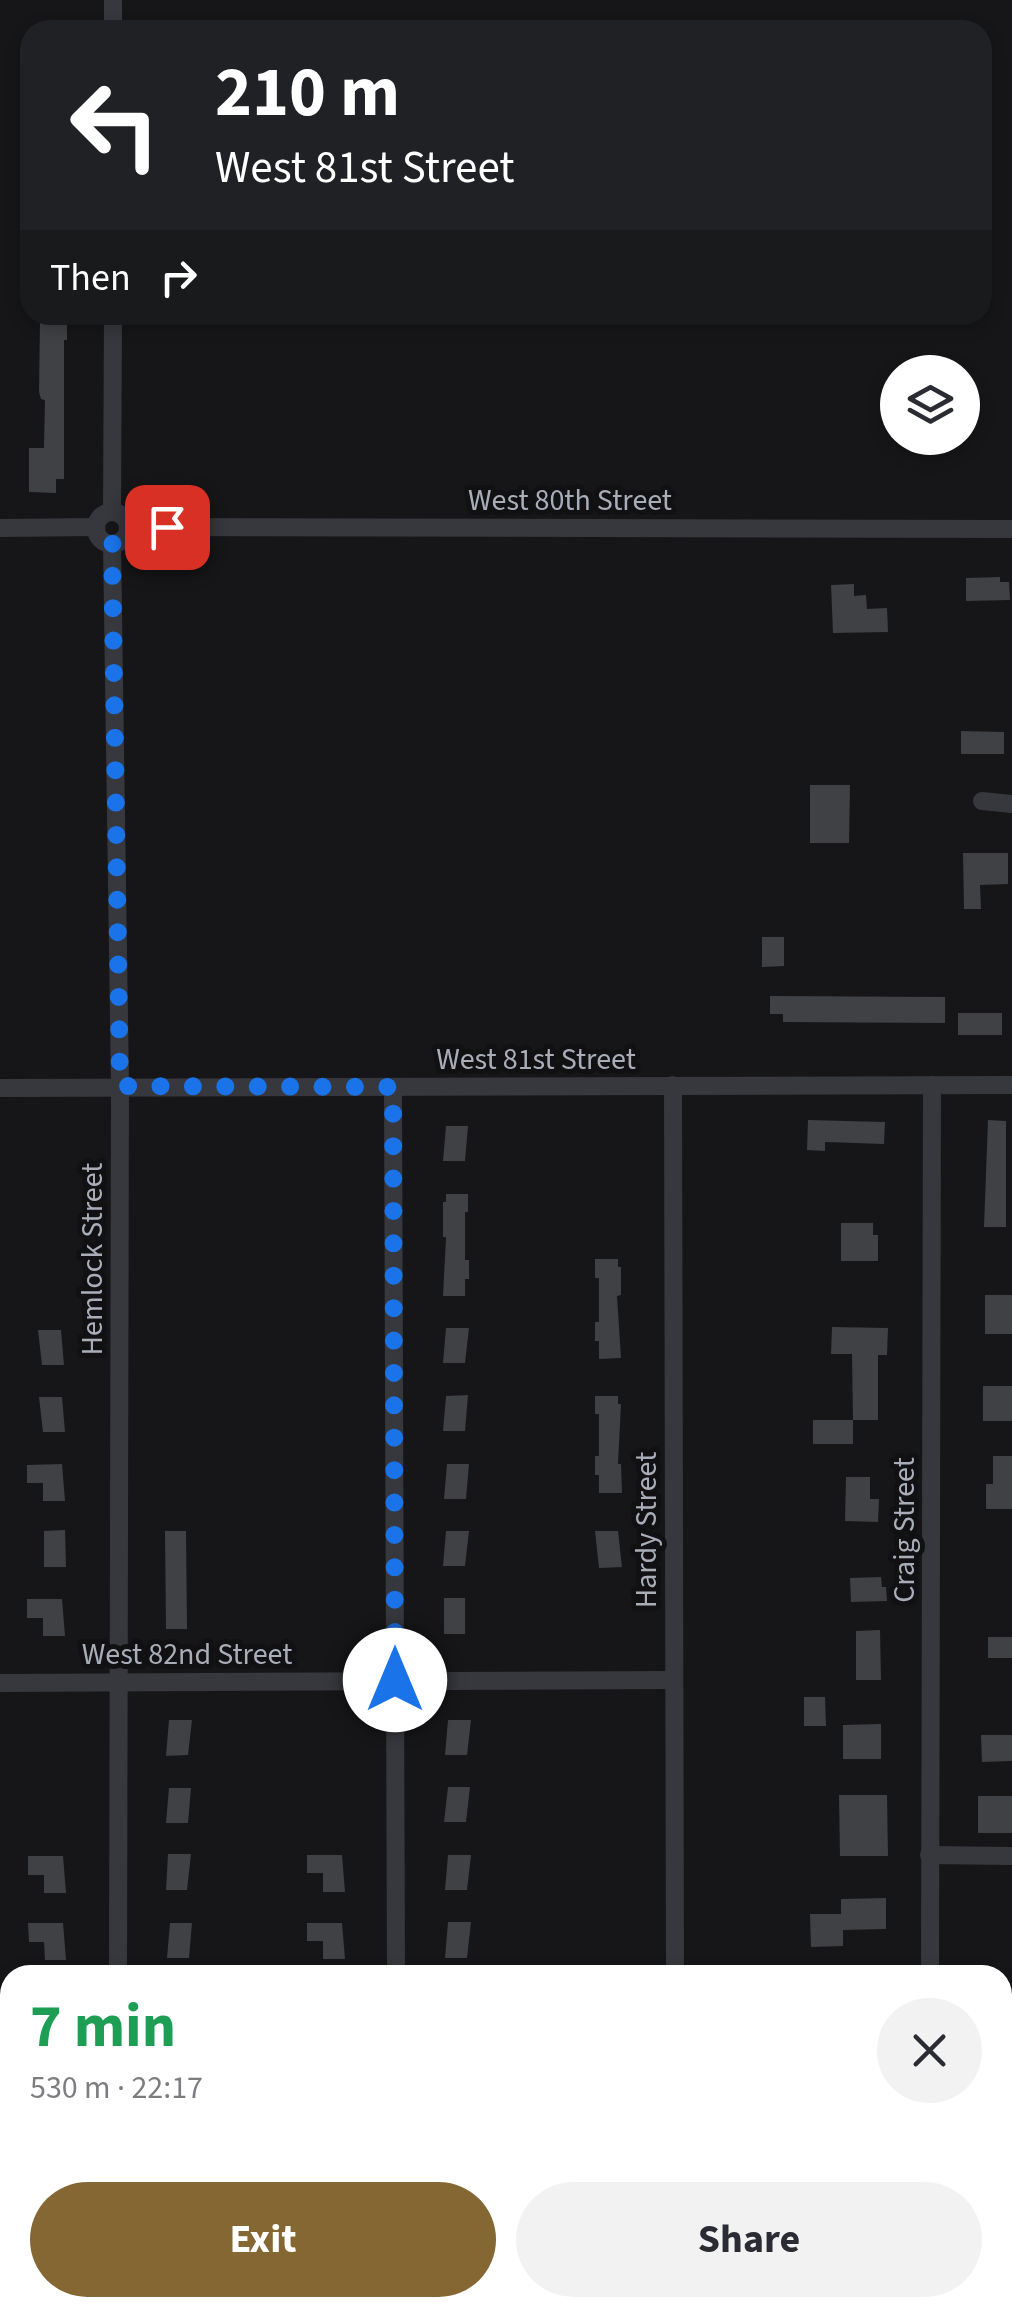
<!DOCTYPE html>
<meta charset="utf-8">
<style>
:root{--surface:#fff;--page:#f2f2f3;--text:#2b2b33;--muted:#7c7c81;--accent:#856733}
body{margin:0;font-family:"Source Sans 3",sans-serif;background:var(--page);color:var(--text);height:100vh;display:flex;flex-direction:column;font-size:38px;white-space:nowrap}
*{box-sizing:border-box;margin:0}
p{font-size:32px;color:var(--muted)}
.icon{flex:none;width:55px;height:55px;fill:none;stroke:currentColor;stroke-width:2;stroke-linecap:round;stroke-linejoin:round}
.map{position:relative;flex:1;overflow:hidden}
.sheet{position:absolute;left:0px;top:1965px;width:1012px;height:352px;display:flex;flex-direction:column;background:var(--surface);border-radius:30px 30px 0 0;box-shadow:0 5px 15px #0003}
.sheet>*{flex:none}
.hud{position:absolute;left:20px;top:20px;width:972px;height:305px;border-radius:30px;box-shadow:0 5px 15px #0003;background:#202124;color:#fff;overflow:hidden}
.controls{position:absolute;left:880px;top:355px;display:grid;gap:20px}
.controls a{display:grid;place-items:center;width:100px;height:100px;border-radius:50%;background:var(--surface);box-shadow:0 5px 15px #0003;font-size:50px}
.pin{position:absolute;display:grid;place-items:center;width:85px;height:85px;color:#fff;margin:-42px;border-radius:20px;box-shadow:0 5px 15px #0006}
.me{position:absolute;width:110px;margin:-55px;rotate:0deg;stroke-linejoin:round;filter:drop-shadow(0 0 8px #0008)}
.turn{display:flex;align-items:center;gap:35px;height:210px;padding:0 30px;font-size:45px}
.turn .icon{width:130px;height:130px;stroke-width:2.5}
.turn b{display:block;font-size:70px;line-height:85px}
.then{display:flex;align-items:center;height:95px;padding:0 30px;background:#0003;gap:20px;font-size:38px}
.round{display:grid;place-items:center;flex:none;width:105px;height:105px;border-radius:52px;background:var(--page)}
.headline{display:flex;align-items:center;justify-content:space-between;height:170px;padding:0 30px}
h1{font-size:60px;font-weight:700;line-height:75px;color:#1e9e55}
.cta{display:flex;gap:20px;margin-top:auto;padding:20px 30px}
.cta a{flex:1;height:115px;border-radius:60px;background:var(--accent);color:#fff;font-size:40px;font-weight:700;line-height:115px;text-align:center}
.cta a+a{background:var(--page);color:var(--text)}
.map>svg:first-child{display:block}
.building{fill:#404145}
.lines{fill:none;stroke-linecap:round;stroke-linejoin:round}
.minor{stroke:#37383d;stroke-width:18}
.major{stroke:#53555c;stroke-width:22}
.route{stroke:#1a73e8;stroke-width:18;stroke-dasharray:0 32.4}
.labels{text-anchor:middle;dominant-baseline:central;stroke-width:10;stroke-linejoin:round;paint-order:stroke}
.street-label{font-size:30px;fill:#a8adb8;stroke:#111113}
</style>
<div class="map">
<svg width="1012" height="2316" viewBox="0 0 1012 2316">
<rect width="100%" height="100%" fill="#161618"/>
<g class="building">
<path d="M40,322H67V340H64V479H56V493L29,492V448H44L45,400L41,399L39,392Z"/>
<path d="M1000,577V582H1009L1010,600L966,601V578Z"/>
<path d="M854,584V596L866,595L867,609L887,608L888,632L833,633L831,585Z"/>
<path d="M961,731L1004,732V754H961Z"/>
<path d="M810,785H850L849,843H810Z"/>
<path d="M963,853H1008V884L980,885L981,909H964Z"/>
<path d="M762,937H784V966L762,967Z"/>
<path d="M770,996L945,997V1023L783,1022V1014H770Z"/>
<rect x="958" y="1013" width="44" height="22"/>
<path d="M808,1120L885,1122L884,1144L825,1142V1151L807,1150Z"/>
<path d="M988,1120L1006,1121V1227H984Z"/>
<path d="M446,1126H468L465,1161H443Z"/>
<path d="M446,1194H468V1212H465V1260H469V1279H465V1296H443L446,1237H443V1202H446Z"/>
<path d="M841,1223H873V1235H878V1261H841Z"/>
<path d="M595,1259H618V1267H621V1295L617,1296L621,1358L599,1359V1341H595V1322H599V1278H595Z"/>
<rect x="985" y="1295" width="27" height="39"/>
<path d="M832,1327L888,1328L887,1355H878V1420H853L852,1354H831Z"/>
<path d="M446,1328H469L465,1363H443Z"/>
<path d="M38,1330H61L64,1365H42Z"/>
<rect x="983" y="1386" width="29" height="35"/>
<path d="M468,1395L465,1431H443L446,1396Z"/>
<path d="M595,1396H618V1404H621L618,1464H621L622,1493H599V1475H595V1456H599V1414H595Z"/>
<path d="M39,1397H62L65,1432H43Z"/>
<rect x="813" y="1420" width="40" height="24"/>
<path d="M993,1456H1012V1509H986V1484H993Z"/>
<path d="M62,1464L65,1501H43V1483H27V1465Z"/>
<path d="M447,1464H469L466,1499H444Z"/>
<path d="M846,1477H870V1499H879L878,1522L845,1521Z"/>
<path d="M65,1530L66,1567H44V1531Z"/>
<path d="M165,1531H186L187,1629H166Z"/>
<path d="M446,1531H469L465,1566H443Z"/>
<path d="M595,1531H618L622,1567L599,1568Z"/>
<path d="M881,1577L882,1587H886L887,1601L851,1602L850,1578Z"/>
<rect x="444" y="1598" width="21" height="36"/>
<path d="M27,1599H62L65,1636H43V1618H27Z"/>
<path d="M880,1630L881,1680H856V1631Z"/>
<rect x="988" y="1637" width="24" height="21"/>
<path d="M804,1697H825L826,1726H804Z"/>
<path d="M169,1720H192L188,1755L166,1756Z"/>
<path d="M448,1720H471L467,1755H445Z"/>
<path d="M881,1724V1759H843V1725Z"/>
<path d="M981,1735H1012V1761L982,1762Z"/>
<path d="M448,1787H470L466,1822H444Z"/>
<path d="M169,1788H191L188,1823H166Z"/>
<path d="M839,1795H887L888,1856H840Z"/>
<rect x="978" y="1796" width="34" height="37"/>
<path d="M168,1854H191L187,1890H166Z"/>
<path d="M307,1855H342L345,1892H323V1873H307Z"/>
<path d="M448,1855H471L467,1890H445Z"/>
<path d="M28,1856H63L66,1893H44V1875H28Z"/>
<path d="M886,1898V1929L843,1930V1946L811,1947L810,1914H841V1899Z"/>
<path d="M448,1922H471L467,1958H445Z"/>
<path d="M28,1923H63L66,1960H45L44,1942H29Z"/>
<path d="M170,1923H192L189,1958H167Z"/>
<path d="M307,1923H342L345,1959H323V1941H307Z"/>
</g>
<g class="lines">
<g class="minor">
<path d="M113,30V0"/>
<path d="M112,511L113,315"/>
<circle cx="112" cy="528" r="16"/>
<path d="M129,527L1012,529"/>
<path d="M0,528L96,527"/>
<path d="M112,544L120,1086L118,1975"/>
<path d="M982,801L1012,804"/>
<path d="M673,1085L675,1975"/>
<path d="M393,1087L396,1975"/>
<path d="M0,1088L1012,1085"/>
<path d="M0,1683L673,1680"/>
<path d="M929,1855L1012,1856"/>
<path d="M930,1975L932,1085"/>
<path d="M0,2209H10"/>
<path d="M120,2308V2316"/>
<path d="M675,2308L676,2316"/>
<path d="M338,2316L347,2308"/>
</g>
<g class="major">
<path d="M1002,2087L1012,2077"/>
<path d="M764,2316L773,2308"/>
</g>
</g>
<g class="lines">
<path class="route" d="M167,527H128L126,538L112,544L120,1086L393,1087L395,1680"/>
</g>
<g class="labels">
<g class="street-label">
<text x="570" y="500">West 80th Street</text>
<text x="536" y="1059">West 81st Street</text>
<text transform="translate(92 1259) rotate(-90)">Hemlock Street</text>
<text transform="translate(646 1530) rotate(-90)">Hardy Street</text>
<text transform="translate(904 1530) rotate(-90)">Craig Street</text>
<text x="187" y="1654">West 82nd Street</text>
</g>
</g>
</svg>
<div class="controls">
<a><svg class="icon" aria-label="layers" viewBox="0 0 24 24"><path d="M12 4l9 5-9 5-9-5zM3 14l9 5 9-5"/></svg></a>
</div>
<div class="pin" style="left:167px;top:527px;background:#d93025"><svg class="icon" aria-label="arrive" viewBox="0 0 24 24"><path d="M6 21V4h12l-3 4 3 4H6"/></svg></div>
<svg class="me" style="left:395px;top:1680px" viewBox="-20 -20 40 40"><circle r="19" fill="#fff"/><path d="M0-13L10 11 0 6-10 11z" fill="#1a73e8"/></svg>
<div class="hud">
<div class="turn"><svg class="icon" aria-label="left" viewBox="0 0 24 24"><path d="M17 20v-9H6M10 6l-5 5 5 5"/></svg><div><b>210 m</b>West 81st Street</div></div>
<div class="then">Then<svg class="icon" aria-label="right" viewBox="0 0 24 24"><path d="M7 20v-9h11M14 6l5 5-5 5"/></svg></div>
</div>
<section class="sheet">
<div class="headline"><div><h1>7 min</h1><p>530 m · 22:17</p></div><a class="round"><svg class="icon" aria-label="close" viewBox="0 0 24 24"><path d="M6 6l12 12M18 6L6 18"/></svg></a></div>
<div class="cta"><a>Exit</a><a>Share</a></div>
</section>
</div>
